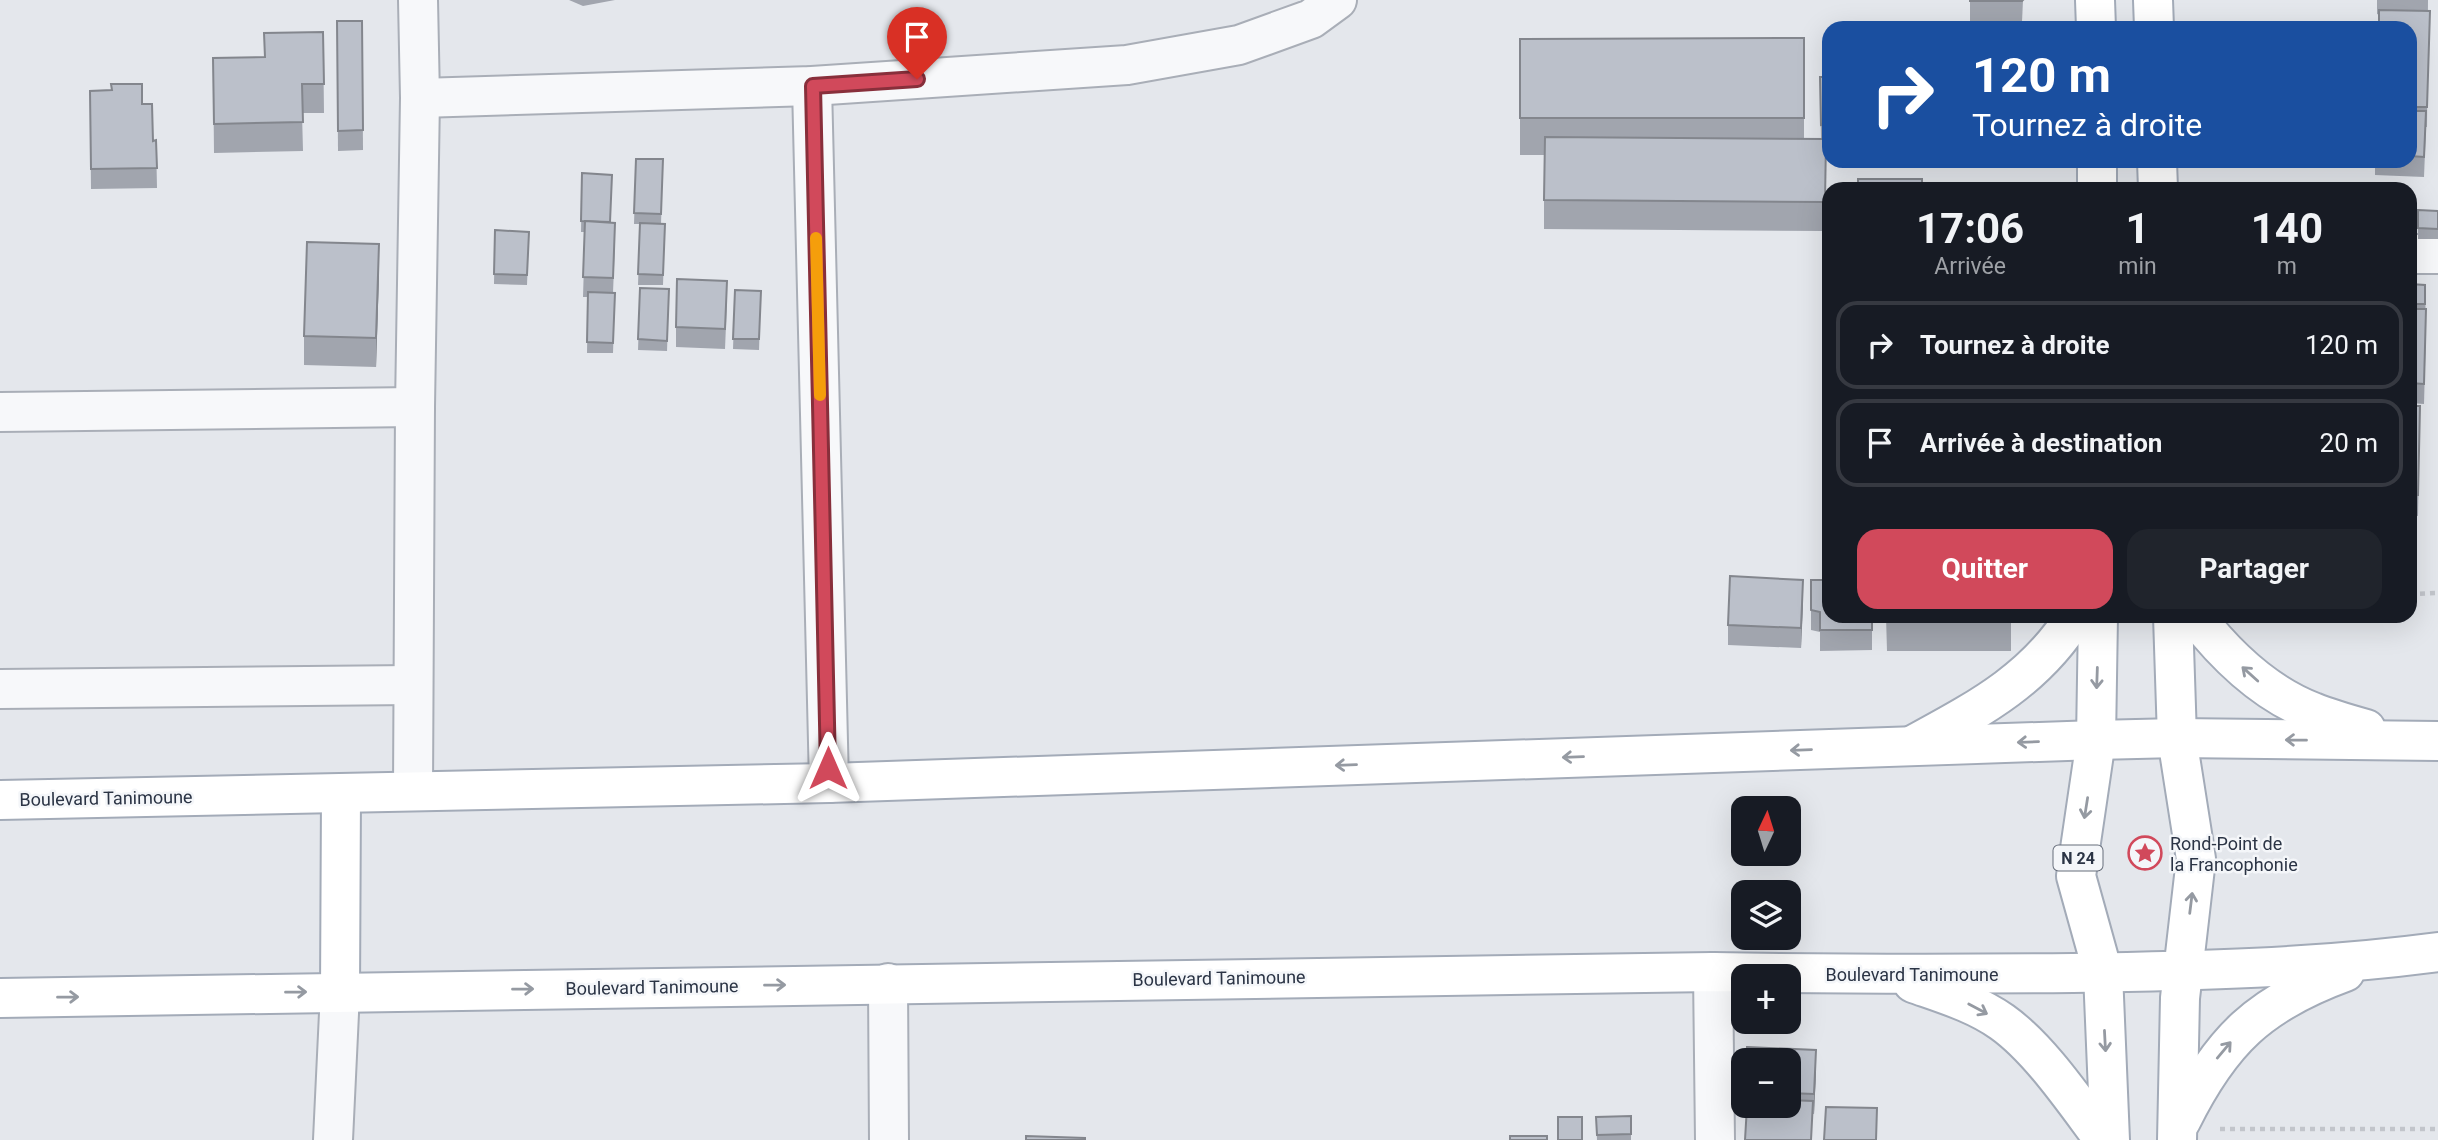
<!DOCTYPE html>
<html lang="fr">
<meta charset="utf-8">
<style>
:root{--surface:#171b24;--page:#20242c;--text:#f1f3f6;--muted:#9ea1a6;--line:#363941;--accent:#d1495b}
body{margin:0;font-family:Roboto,sans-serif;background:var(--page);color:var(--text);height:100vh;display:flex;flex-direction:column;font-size:26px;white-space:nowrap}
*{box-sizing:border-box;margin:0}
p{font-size:23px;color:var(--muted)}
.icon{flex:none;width:38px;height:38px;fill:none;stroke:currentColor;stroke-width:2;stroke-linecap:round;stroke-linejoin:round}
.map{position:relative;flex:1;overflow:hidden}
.drawer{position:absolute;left:1822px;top:182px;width:595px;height:441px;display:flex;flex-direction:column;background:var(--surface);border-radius:21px;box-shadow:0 7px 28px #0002}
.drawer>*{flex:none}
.guide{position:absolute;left:1822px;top:21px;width:595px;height:147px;border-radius:21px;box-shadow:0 7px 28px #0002;background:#1a4fa0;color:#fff;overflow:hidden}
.needle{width:46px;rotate:4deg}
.controls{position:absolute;left:1731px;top:796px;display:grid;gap:14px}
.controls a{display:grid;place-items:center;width:70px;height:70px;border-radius:14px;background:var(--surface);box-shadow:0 7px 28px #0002;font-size:35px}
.pin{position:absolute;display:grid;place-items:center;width:60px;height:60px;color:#fff;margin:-72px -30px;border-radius:50% 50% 50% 0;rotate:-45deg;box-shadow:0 0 7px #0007}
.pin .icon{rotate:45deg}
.me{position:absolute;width:77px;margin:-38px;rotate:0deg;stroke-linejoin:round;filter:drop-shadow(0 0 5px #0008)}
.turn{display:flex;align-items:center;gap:24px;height:147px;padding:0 35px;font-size:32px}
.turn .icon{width:91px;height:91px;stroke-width:2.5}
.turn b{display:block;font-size:49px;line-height:60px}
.eta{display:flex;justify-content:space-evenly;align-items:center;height:119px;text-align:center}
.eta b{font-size:42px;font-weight:700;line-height:49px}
.primary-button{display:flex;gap:14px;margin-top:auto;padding:14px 35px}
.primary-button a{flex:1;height:80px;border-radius:21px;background:var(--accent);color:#fff;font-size:28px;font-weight:700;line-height:80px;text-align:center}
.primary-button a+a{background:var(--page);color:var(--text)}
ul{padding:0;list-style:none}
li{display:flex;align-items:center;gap:21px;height:88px;margin:0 14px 10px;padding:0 21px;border:4px solid var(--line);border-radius:21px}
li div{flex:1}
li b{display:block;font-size:26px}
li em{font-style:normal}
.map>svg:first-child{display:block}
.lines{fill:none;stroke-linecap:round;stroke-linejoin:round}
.minor-casing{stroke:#a9aeb7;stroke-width:42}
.major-casing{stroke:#a3abb8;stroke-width:42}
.path{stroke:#c2c5cb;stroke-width:4.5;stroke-dasharray:5 5;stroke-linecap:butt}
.minor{stroke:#f7f8fa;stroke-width:38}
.major{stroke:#fff;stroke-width:38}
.wall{fill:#a1a5ae}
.shaded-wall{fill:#83868d}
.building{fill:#bbc0ca;stroke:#83868d;stroke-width:2}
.oneway{stroke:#959aa2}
.route-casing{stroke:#882f3b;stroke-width:18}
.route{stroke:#d1495b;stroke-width:12}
.slow{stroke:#f59e0b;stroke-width:12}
.labels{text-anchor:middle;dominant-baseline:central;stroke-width:5;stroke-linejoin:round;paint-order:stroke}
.shield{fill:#f4f6f9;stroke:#676e7b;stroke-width:2}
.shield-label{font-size:16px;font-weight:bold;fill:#2b3445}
.street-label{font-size:18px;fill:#2b3445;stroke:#f4f6f9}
.poi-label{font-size:18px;fill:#2b3445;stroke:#f4f6f9;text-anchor:start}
</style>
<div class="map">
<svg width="2438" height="1140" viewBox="0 0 2438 1140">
<rect width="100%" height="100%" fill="#e4e7ec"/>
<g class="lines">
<defs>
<g id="minor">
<path d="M812,86L829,783"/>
<path d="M420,98L812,86L1127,65L1239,45L1311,19L1337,0"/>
<path d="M2410,254H2438"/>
<path d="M0,412L415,407"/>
<path d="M0,689L413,685"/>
<path d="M413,790L415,407L420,98L418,0"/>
<path d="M1713,972L1715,1140"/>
<path d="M888,983L889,1140"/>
<path d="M333,1140L340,992"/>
</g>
<g id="major">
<path d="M2095,0L2096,28"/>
<path d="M2153,0L2154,28"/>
<path d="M2097,161V189"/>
<path d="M2157,161L2158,189"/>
<path d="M2098,616L2096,740L2076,876L2103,973L2110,1140"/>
<path d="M2173,616L2177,738L2196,859L2180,998L2177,1140"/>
<path d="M2195,616C2226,656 2266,694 2313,712C2330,719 2348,724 2366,729"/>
<path d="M1915,744C1979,709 2035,680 2075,616"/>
<path d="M0,800L829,783L2096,740L2177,738L2438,741"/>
<path d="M1913,983C1944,994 1975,1003 2002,1022C2040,1049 2076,1103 2104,1140"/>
<path d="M340,992L341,794"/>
<path d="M0,998L1713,972C1833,974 1953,974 2073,973C2195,971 2317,968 2438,952"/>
<path d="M2181,1121C2221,1040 2260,1003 2345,972"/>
</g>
</defs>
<use href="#minor" class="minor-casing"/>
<use href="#major" class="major-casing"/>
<g class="path">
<path d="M2410,594L2438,593"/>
<path d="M2220,1129H2438"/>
</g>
<use href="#minor" class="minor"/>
<use href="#major" class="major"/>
</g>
<g class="wall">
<path d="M569,0H615L583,6Z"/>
<path d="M1970,0H2023L2022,22L1970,21Z"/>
<path d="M2377,0H2428L2427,127H2426L2424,177L2375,175V161H2410V28L2377,14Z"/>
<path d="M337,21H362L363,150L338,151Z"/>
<path d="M323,32L324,113H302L303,151L214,153L213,58L264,57V33Z"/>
<path d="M1804,38V138L1821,139L1820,77H1829V145H1826L1825,231L1544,229V155H1520V39Z"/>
<path d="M90,91L142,104L153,141L156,140L157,188L91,189Z"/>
<path d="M636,159H663L661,224H665L663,285H638L640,224H634Z"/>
<path d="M582,173L611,222L615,243L613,293H615L613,353H587L588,297H583L585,232H581Z"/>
<path d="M2418,210L2438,211V239H2418Z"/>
<path d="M495,230L529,232L527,285L494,284Z"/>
<path d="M379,273L376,367L304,365V336Z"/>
<path d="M2410,284L2425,285L2426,329L2424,404L2410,403Z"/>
<path d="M640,288L669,289L667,351L638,350Z"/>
<path d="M735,290L761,291L759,350L733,349Z"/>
<path d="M727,301L725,349L676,347V327Z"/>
<path d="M2410,406H2420L2418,516L2410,515Z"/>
<path d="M1811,580L1872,616V650L1820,651V632L1811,630Z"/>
<path d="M1803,600L1801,648L1728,645V625Z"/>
<path d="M1886,616H2033L2011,618V651H1887Z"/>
<path d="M1788,1060L1816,1070L1814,1114L1745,1111V1106H1788Z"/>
<path d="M1631,1116V1140H1597L1596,1117Z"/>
</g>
<g class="shaded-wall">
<path d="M379,244V273L376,367V338Z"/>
<path d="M1803,580V600L1801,648V628Z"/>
<path d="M1816,1050V1070L1814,1114V1094Z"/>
</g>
<g class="building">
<path d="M1970,0H2023L2022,1H1970Z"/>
<path d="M2379,10L2430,11L2427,107H2410V28H2379Z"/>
<path d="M337,21H362L363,130L338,131Z"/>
<path d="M323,32L324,84H302L303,122L214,124L213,58L265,57L264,33Z"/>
<path d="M1804,38V118H1520V39Z"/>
<path d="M1820,77H1829V124L1821,125Z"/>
<path d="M111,84H142V104H152L153,141L156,140L157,168L91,169L90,91L112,90Z"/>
<path d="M2410,111H2426L2424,157L2410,156Z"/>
<path d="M1545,137L1826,139L1825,202L1544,200Z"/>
<path d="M636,159H663L661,214L634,213Z"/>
<path d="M582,173L612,175L610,222L581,221Z"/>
<rect x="1858" y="179" width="64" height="10"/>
<path d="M2418,210L2438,211V229L2418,228Z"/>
<path d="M585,221L615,223L613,278L583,277Z"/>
<path d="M640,223L665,224L663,275L638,274Z"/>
<path d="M495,230L529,232L527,275L494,274Z"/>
<path d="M307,242L379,244L376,338L304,336Z"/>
<path d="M677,279L727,281L725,329L676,327Z"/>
<path d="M2410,284L2425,285V304H2410Z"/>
<path d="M640,288L669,289L667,341L638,339Z"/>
<path d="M735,290L761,291L759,339H733Z"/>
<path d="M588,292L615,293L613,343L587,342Z"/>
<path d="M2410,309H2426L2424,384L2410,383Z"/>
<path d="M2410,406H2420L2418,495H2410Z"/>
<path d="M1730,576L1803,580L1801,628L1728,625Z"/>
<path d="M1811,580H1829V616H1872V630H1820V612L1811,610Z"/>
<path d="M1886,616H2011V622H1887Z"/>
<path d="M1747,1047L1816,1050L1814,1094L1788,1093V1060H1746Z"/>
<path d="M1788,1100L1813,1101L1811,1140H1745L1747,1106H1788Z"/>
<path d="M1826,1107L1877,1108L1876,1140H1824Z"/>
<path d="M1631,1116V1134L1597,1135L1596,1117Z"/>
<rect x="1558" y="1117" width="24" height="23"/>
<path d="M1026,1136L1085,1138V1140H1026Z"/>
<rect x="1510" y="1136" width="37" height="4"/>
</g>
<defs><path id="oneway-shaft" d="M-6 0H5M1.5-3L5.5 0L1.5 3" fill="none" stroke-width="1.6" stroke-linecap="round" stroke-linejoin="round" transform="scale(1.75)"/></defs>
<g class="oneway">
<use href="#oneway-shaft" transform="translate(2250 674) rotate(-138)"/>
<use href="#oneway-shaft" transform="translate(2097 678) rotate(92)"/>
<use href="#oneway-shaft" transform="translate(2296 740) rotate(-179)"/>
<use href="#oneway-shaft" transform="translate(2028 742) rotate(178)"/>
<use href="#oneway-shaft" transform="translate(1801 750) rotate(178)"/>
<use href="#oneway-shaft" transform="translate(1573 757) rotate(178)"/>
<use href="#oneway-shaft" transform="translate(1346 765) rotate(178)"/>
<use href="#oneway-shaft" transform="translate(2086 808) rotate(99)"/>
<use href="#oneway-shaft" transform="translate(2191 903) rotate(-83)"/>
<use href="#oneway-shaft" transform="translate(775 985) rotate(-1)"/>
<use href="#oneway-shaft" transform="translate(523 989) rotate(-1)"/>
<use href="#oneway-shaft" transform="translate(296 992) rotate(-1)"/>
<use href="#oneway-shaft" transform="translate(68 997) rotate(-1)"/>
<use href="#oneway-shaft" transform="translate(1978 1009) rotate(28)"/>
<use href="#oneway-shaft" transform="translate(2105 1041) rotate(87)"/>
<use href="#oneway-shaft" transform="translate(2224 1050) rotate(-50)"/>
</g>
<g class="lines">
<defs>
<path id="route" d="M828,768L813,86L917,79"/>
</defs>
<use href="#route" class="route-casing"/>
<use href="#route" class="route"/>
<path class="slow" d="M816,238L820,395"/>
</g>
<defs>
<symbol id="sight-ring" viewBox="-11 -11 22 22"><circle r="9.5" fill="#f4f6f9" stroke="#d1495b" stroke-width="1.5"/><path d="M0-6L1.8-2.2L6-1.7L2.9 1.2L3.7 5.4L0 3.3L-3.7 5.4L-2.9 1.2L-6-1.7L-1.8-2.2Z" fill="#d1495b"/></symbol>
</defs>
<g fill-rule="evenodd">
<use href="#sight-ring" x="2126" y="834" width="38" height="38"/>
</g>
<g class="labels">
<rect class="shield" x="2053.5" y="845.5" width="49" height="25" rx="5"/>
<g class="shield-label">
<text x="2078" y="858">N 24</text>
</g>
<g class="street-label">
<text transform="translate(106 798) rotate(-1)">Boulevard Tanimoune</text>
<text x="1912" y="974">Boulevard Tanimoune</text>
<text transform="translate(1219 978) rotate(-1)">Boulevard Tanimoune</text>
<text transform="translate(652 987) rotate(-1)">Boulevard Tanimoune</text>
</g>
<g class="poi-label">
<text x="2170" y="843">Rond-Point de<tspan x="2170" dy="21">la Francophonie</tspan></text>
</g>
</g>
</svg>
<div class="controls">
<a><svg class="needle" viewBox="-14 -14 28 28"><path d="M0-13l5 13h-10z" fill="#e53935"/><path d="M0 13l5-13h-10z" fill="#9ea1a6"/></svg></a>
<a><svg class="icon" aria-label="layers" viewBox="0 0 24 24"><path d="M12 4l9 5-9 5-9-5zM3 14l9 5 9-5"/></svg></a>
<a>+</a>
<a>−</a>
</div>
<div class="pin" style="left:917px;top:79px;background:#d93025"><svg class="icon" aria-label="arrive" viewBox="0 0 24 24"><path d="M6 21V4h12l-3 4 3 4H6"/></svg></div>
<svg class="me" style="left:828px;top:768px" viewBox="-20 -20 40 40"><path d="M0-17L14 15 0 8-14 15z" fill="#d1495b" stroke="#fff" stroke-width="4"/></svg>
<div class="guide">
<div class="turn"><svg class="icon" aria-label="right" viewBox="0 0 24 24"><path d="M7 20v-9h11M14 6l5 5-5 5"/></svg><div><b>120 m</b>Tournez à droite</div></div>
</div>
<section class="drawer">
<div class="eta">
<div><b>17:06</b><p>Arrivée</p></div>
<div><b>1</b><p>min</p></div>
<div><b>140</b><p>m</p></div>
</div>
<ul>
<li><svg class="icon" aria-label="right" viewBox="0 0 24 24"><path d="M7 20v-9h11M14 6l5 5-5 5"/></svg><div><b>Tournez à droite</b></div><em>120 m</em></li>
<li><svg class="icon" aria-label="arrive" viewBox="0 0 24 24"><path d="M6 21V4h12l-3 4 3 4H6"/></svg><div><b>Arrivée à destination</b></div><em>20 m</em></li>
</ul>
<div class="primary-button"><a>Quitter</a><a>Partager</a></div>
</section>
</div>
